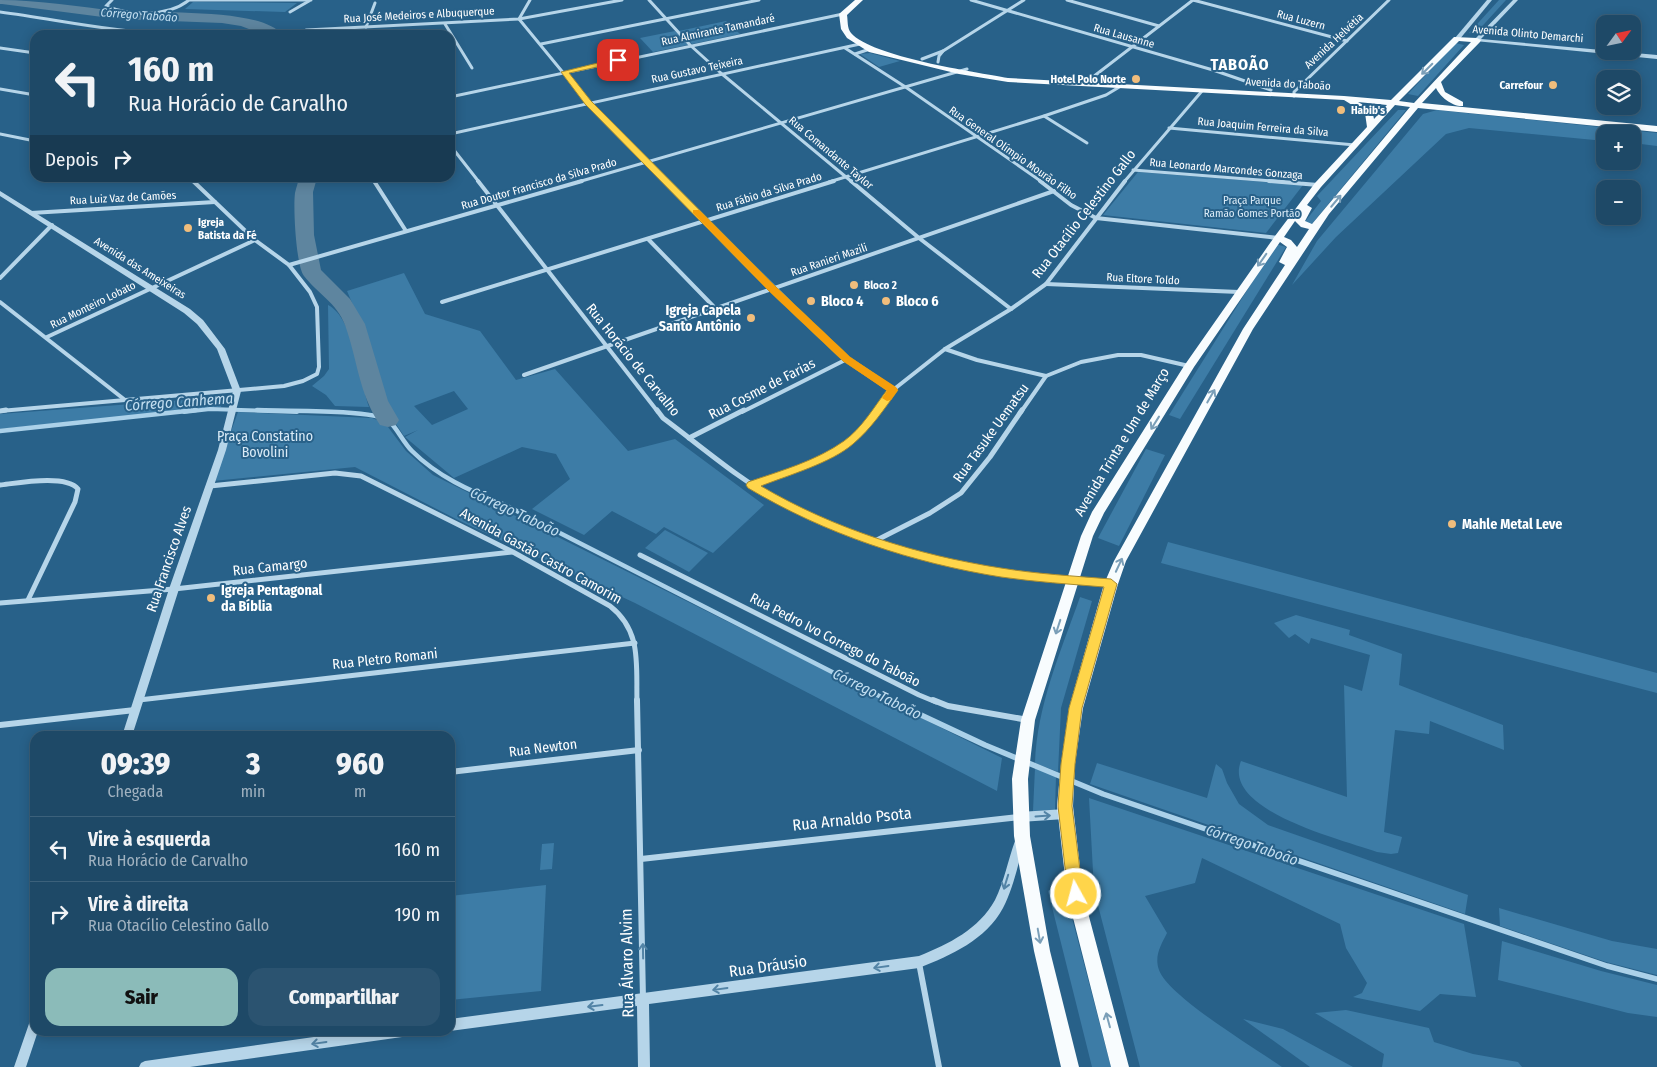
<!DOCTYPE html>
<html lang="pt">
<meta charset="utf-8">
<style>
:root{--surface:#1e4967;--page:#2b5370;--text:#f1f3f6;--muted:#a1b2c0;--line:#3c617b;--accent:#8bbbb9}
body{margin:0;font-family:"Fira Sans Condensed",sans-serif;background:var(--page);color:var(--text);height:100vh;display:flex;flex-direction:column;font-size:19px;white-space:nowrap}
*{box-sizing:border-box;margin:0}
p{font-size:16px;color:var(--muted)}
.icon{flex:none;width:28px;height:28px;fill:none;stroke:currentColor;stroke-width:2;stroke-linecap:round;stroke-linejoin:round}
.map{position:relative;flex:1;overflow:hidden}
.side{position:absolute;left:30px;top:731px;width:425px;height:305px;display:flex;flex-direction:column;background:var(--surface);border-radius:15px;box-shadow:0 2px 12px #0003,0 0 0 1px var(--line)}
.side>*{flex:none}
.top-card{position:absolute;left:30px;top:30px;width:425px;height:152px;border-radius:15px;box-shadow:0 2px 12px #0003,0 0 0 1px var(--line);background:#1e4967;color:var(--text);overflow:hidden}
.needle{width:32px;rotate:57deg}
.fabs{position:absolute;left:1596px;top:15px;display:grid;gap:10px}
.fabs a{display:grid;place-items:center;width:45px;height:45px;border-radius:10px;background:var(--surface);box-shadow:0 2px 12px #0003,0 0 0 1px var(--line);font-size:25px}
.pin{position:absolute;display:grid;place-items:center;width:42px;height:42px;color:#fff;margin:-21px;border-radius:10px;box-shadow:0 2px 8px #0006}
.me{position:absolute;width:55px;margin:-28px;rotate:353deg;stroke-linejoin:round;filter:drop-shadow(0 0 4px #0008)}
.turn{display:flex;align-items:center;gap:18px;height:105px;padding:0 15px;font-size:22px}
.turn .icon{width:65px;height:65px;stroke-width:2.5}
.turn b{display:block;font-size:35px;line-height:42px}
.then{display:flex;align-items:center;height:48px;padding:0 15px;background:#0003;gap:10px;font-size:19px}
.eta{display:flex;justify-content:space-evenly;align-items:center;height:85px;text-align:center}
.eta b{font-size:30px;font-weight:800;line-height:35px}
.cta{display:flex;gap:10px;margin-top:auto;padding:10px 15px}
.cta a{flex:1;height:58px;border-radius:15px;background:var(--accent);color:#111;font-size:20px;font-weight:800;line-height:58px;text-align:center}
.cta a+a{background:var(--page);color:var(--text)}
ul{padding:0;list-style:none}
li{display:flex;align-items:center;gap:15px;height:65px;padding:0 15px;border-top:1px solid var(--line)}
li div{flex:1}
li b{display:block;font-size:19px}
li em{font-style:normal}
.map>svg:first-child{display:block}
.green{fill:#3d7ca6;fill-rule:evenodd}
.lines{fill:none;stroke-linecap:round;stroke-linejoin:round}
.stream-far2{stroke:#abd1e9;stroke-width:4}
.stream-far1{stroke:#abd1e9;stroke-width:4.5}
.stream{stroke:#abd1e9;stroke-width:5.5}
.river{fill:#5e859f;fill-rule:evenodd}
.minor-far3{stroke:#b6d5e9;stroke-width:3}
.minor-far2{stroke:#b6d5e9;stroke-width:4}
.minor-far1{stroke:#b6d5e9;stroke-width:5}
.minor{stroke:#b6d5e9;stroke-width:6}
.tertiary{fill:#b6d5e9;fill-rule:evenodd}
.primary{fill:#f8fcfe;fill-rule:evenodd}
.oneway{stroke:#7b9fb8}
.oneway2{stroke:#5384a6}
.route{fill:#ffd54a;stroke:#a68a30}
.slow{fill:#f59e0b}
.poi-dot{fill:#f0bd7c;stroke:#286189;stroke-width:2}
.labels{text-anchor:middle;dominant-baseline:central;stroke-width:4;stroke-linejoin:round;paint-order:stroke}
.far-street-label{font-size:11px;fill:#fff;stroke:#286189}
.far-poi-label{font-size:11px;font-weight:bold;fill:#fff;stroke:#286189;text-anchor:start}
.far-park-label{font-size:11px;fill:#daebf7;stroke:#286189}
.far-water-label{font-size:12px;font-style:italic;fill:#c2def0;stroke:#286189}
.street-label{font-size:14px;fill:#fff;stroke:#286189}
.poi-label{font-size:14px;font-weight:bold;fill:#fff;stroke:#286189;text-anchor:start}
.park-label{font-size:14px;fill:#daebf7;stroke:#286189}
.water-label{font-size:15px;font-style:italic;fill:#c2def0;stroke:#286189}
.far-district-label{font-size:16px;font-weight:bold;letter-spacing:1px;fill:#fff;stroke:#286189}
.near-street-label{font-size:16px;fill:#fff;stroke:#286189}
</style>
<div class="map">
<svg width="1657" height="1067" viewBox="0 0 1657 1067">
<rect width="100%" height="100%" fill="#286189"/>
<g class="green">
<path d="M1499,0H1506L1475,34L1469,33Z"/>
<path d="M193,2L297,3L285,12L185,9Z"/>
<path d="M726,21L740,34L692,44L679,31Z"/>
<path d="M675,31L688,45L653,52L640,38Z"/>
<path d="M1455,43L1464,45L1418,96L1408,94Z"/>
<path d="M870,53L900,61L879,67L860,54Z"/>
<path d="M1398,110H1406L1311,225L1304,223L1321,201L1317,196Z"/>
<path d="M1437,110L1657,133V146L1633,143L1632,134H1605V141L1469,128L1446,134L1336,237L1292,285L1317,241L1423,114Z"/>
<path d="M1138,172L1303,185L1266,233L1103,215Z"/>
<path d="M1276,244L1286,247L1180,419L1169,415Z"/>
<path d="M404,273L425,314L480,331L516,380L555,369L628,451L675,439L764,505L713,553L664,527L656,534L612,511L584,535L532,509L570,479L556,454L522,447L454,478L405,437L418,430L404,436L381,401L382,389L358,317L347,291ZM454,391L468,409L432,425L414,406Z"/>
<path d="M328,305C354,318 360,380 369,407L335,406L326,395L312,386L324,376L329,369Z"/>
<path d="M224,397L221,407L0,429V414Z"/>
<path d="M238,412L372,418L385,423L406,451L433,475L1002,758L997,791L635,603L460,521L355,467L213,481Z"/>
<path d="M1146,449L1165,455L1119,546L1098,538Z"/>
<path d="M665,530L708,553L689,572L645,548Z"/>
<path d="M1168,542L1657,673V693L1161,563Z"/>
<path d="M1080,597L1092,601L1061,708L1058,772L1035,763C1037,705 1061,651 1080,597Z"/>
<path d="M1296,615L1350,630L1349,635L1402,654L1399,685L1503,725L1504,750L1430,721L1429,734L1395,730L1384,832L1402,837L1398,853L1391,854L1377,852C1344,840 1221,811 1241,761L1347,797L1344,685L1362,691L1370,655L1311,638L1309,644L1295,634L1289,638L1274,623Z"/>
<path d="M1097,763L1207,798L1216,764L1222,769L1227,783L1239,804L1268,825L1468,895L1465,914L1090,784Z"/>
<path d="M1035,768L1056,776L1055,810L1033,811Z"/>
<path d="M1089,798L1464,924L1476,997L1440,994L1420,1011L1353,997L1362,993L1367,983L1346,948L1340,924L1202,858L1195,883L1145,896L1167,933C1161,945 1154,956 1159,970C1169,997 1255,1048 1282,1067H1140L1094,890Z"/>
<path d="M554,843L552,869L540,870L542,844Z"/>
<path d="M1062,880L1111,1067H1092L1048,891Z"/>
<path d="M546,885L541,991L450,1000V896Z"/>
<path d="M1499,908L1612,941L1657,949V975L1606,962L1500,926Z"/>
<path d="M1502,941L1601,971L1657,985V1017L1628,1013L1498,980Z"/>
<path d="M1346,1010L1429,1028L1434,1042L1473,1054L1518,1062L1522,1067H1382L1384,1054L1315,1013Z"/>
<path d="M1243,1019L1283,1029L1353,1067H1310Z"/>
</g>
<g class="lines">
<path class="stream-far2" d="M184,412L210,409L297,412"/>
<g class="stream-far1">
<path d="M257,410C279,411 375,409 389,421C397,428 403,442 412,451C437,476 470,491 503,504L891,702"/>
<path d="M0,431L196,410"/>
</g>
<path class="stream" d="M889,700L985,745L1103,794L1607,966L1657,979"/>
<g class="river">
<path d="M0,0C40,0 79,7 118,11C152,14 263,7 282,35H264L241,26L222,23L118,19L2,4H0Z"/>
<path d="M299,178H317L313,192L314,235L321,270L350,299L365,324L388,401L399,420L396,425L388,427L380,425C358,391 358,361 345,325C337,303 317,293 304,276C296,266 293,207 295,193C296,188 298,183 299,178Z"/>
</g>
<g class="minor-far3">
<path d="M112,0L106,6C130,16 168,17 189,0H311"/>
<path d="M530,0L519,19L588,103L668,182"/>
<path d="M649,0L690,45L722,74L852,182"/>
<path d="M971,0L1213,70L1271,90"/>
<path d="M1067,0L1159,26"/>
<path d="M1193,0L1347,41"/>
<path d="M0,12C53,19 107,31 161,34C190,36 216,28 245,35"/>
<path d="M290,12L309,1"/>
<path d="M445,24L472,68"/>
<path d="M366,27L375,3"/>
<path d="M306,30L519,19L622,0"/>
<path d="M541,44L759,0"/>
<path d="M0,48L35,53"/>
<path d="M845,48L907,88L1042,182"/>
<path d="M855,54L870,49"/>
<path d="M922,59L943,51L1024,0"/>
<path d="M938,62L939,56L943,51"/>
<path d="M1089,80L1193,0"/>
<path d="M0,89L35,95"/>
<path d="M1294,96V92L1389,0"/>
<path d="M450,97L843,14"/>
<path d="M1044,116L1087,143"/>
<path d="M1169,128L1355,145"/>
<path d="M0,134L35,141"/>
<path d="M450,134L860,44"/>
<path d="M450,145L479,182"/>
<path d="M1133,170L1284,182"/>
<path d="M190,178L194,182"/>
<path d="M372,178L375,182"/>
<path d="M578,182L967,69"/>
<path d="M829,182L1044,116L1106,95L1121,86"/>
<path d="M1124,182L1202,91"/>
</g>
<g class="minor-far2">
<path d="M374,181L406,231"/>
<path d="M478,181L658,412"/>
<path d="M666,181L847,359L893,390"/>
<path d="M851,181L919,238L1011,309"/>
<path d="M1040,181L1071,205L1096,218L1278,238"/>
<path d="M1269,181L1318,185"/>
<path d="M31,213L215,202"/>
<path d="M648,239L716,309"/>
<path d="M289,265L582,181"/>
<path d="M0,278L52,225"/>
<path d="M1046,284L1239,292"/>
<path d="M0,302L125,400"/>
<path d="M442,302L834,181"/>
<path d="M47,337L255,240"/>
<path d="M945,349L977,360L1046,376L1081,362L1118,355H1141L1189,366"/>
<path d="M524,375L1054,191"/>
<path d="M0,411L284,386L303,381L317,374L319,367L317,307L310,292L289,265L255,240L193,181"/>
<path d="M742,412L847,359"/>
<path d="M876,412L893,390L945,349L1011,309L1046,284L1125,181"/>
<path d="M1021,412L1046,376"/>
</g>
<g class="minor-far1">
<path d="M657,410L663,418C702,447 740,480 783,504C845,537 934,563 1003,573C1038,578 1074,580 1109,584"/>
<path d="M0,411L6,410"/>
<path d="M689,438L744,410"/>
<path d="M0,485C18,483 66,474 78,489L75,502L28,600"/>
<path d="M752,485C784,473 821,463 848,443C860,434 868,422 877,410"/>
<path d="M210,486L335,473L361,476L513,552L610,606C642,631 636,664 637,702"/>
<path d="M873,542L930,513L961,493L990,457L1022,410"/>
<path d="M640,555L919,695L936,702"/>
<path d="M0,603L174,589L512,552"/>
<path d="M139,700L635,643"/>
</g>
<g class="minor">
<path d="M637,700L643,999"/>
<path d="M933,700L948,706L1028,720"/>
<path d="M0,725L135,710"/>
<path d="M450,772L639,750"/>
<path d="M641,859L1019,817"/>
<path d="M919,963L939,1067"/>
</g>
<g class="tertiary">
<path d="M1487,0H1492L1459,40H1455V38Z"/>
<path d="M1513,0H1518L1481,39L1657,55V59L1475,41V39Z"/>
<path d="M0,191L190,309L203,320L225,349L241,391L226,450L179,589L132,736H122L169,589L218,450L233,391L217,349L197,324L184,313L0,196Z"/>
<path d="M1065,809L1069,811L1070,814L1069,817L1065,819L1020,822L1016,820L1015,817L1016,814L1020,812Z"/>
<path d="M1020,836L1024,838L1025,841C1018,863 1014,887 1003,908C986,940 951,955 919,968L649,1004L650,1067H638L637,1006L450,1031V1019L919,956C949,944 979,929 995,900C1004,882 1008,860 1015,841L1016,838Z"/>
<path d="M35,1016V1031H38L26,1067H14L31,1018Z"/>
<path d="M356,1031H408L406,1035L402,1037L190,1067H139L141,1063L145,1061Z"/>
</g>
<path class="primary" d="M855,0H863L847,15C848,21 847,28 851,33C872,57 975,72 1008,78L1344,96L1391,100L1454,37L1477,38L1481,40L1480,42L1441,82L1445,92L1463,102V106C1453,107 1440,97 1436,88L1422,103L1657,126V132L1418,108L1329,214L1253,329L1126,561L1118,584L1083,708L1075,764L1073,806L1083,894L1129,1067H1111L1067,894L1057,806L1061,764L1069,708L1104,584L1114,561L1243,329L1285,265L1279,262L1287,247L1280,242L1194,367L1104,513L1093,536L1035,720L1028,779L1030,836L1050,951L1079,1067H1061L1034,951L1014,836L1012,779L1021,720L1081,536L1092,512L1184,366L1275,236L1315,183L1367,127L1365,113L1344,100L1008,82L959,74L869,52L847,38L841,29L839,14ZM1459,41L1471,42L1414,103L1399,101ZM1358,102L1387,105L1374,119L1372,110ZM1395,105L1410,107L1312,224L1305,221L1312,208L1307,205L1321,187ZM1295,221L1301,227L1309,229L1297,247L1291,240L1284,237Z"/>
</g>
<defs><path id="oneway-shaft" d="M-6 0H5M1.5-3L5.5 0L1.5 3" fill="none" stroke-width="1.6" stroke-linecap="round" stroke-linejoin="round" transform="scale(1.25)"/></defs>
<g class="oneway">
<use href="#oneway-shaft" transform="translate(1427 69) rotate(135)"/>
<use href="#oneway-shaft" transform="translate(1336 201) rotate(-50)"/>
<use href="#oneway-shaft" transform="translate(1262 260) rotate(125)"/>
<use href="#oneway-shaft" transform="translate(1211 396) rotate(-60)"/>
<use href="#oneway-shaft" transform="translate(1155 423) rotate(122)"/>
<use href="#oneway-shaft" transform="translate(1119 565) rotate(-65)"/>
<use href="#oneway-shaft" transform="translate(1058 627) rotate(108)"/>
<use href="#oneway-shaft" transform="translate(1039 936) rotate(80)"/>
<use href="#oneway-shaft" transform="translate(1108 1020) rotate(-105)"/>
</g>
<g class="oneway2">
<use href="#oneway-shaft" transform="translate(1043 816) rotate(-4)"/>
<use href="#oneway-shaft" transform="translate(1006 882) rotate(107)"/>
<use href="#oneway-shaft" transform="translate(643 951) rotate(-91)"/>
<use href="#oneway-shaft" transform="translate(881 967) rotate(172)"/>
<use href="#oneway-shaft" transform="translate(720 989) rotate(172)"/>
<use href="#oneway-shaft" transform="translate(595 1006) rotate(173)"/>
<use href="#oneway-shaft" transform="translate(319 1043) rotate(172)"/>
</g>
<path class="route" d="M618,58L622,60L621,62L569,73L591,101L776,287L850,357L898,390C885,408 871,429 853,444C831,463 789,475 761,486C834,529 917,555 1001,568C1037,574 1074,576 1111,579L1117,584L1082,708L1075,764L1072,806L1083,894L1081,898L1076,900L1070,898L1068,894L1058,806L1061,764L1069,708L1104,587C1070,584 1035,582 1001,577C913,563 825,534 748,488L746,485L748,482C780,471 816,461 844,441C862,428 874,407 887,390L843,361L769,291L585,104L561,72Z"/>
<path class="slow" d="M693,210H699L776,287L850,357L896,387L898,390L891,400L887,401L882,398L887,391L843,361L769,291L693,213Z"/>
<g class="poi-dot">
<circle cx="1136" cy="79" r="5"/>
<circle cx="1553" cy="85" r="5"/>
<circle cx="1341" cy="110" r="5"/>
<circle cx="188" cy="228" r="5"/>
<circle cx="854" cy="285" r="5"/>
<circle cx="811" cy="301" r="5"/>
<circle cx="886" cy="301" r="5"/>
<circle cx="751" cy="318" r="5"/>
<circle cx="1452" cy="524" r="5"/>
<circle cx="211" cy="598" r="5"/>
</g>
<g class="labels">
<g class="far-street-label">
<text transform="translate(419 15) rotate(-3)">Rua José Medeiros e Albuquerque</text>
<text transform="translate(1301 20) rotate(15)">Rua Luzern</text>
<text transform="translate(718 30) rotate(-12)">Rua Almirante Tamandaré</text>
<text transform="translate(1528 34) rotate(5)">Avenida Olinto Demarchi</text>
<text transform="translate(1124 36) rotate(16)">Rua Lausanne</text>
<text transform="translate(1334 41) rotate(-43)">Avenida Helvétia</text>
<text transform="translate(697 70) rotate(-12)">Rua Gustavo Teixeira</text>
<text transform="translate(1288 84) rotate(3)">Avenida do Taboão</text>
<text transform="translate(1263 127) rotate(5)">Rua Joaquim Ferreira da Silva</text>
<text transform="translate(831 153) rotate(40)">Rua Comandante Taylor</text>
<text transform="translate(1013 153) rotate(35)">Rua General Olímpio Mourão Filho</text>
<text transform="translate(1226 169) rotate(5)">Rua Leonardo Marcondes Gonzaga</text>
<text transform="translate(539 184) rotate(-16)">Rua Doutor Francisco da Silva Prado</text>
<text transform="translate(769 192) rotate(-17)">Rua Fábio da Silva Prado</text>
<text transform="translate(123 198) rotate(-3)">Rua Luiz Vaz de Camões</text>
<text transform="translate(829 260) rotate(-19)">Rua Ranieri Mazili</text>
<text transform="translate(140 268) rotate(32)">Avenida das Ameixeiras</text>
<text transform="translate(1143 279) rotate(3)">Rua Eltore Toldo</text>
<text transform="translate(93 305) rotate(-26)">Rua Monteiro Lobato</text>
</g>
<g class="far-poi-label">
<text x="1126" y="79" text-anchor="end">Hotel Polo Norte</text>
<text x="1543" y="85" text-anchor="end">Carrefour</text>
<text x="1351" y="110">Habib's</text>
<text x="198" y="222">Igreja<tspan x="198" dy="13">Batista da Fé</tspan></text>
<text x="864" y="285">Bloco 2</text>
</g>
<g class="far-park-label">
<text x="1252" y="200">Praça Parque<tspan x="1252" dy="13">Ramão Gomes Portão</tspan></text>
</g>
<g class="far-water-label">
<text transform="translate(139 15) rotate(4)">Córrego Taboão</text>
</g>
<g class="street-label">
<text transform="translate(1084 214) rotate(-52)">Rua Otacílio Celestino Gallo</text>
<text transform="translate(633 360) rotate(51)">Rua Horácio de Carvalho</text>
<text transform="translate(762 389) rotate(-27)">Rua Cosme de Farias</text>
<text transform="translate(991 433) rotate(-54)">Rua Tasuke Uematsu</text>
<text transform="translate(1122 442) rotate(-59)">Avenida Trinta e Um de Março</text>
<text transform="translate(541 556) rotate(29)">Avenida Gastão Castro Camorim</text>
<text transform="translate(169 559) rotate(-71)">Rua Francisco Alves</text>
<text transform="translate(270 567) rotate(-6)">Rua Camargo</text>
<text transform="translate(835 640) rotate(27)">Rua Pedro Ivo Corrego do Taboão</text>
<text transform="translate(385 659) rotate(-6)">Rua Pletro Romani</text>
<text transform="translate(543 748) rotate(-7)">Rua Newton</text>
</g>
<g class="poi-label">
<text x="821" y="301">Bloco 4</text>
<text x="896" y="301">Bloco 6</text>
<text x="741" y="310" text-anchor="end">Igreja Capela<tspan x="741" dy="16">Santo Antônio</tspan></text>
<text x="1462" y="524">Mahle Metal Leve</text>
<text x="221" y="590">Igreja Pentagonal<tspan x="221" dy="16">da Bíblia</tspan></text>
</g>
<g class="park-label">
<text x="265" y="436">Praça Constatino<tspan x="265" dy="16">Bovolini</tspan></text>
</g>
<g class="water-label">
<text transform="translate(179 402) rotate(-4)">Córrego Canhema</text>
<text transform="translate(515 512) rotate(25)">Córrego Taboão</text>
<text transform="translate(877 694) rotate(26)">Córrego Taboão</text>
<text transform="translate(1252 845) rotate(19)">Córrego Taboão</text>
</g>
<g class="far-district-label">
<text x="1240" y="64">TABOÃO</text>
</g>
<g class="near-street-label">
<text transform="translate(852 819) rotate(-6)">Rua Arnaldo Psota</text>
<text transform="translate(627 963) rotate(-91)">Rua Álvaro Alvim</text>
<text transform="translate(768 966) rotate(-8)">Rua Dráusio</text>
</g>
</g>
</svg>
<div class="fabs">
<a><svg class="needle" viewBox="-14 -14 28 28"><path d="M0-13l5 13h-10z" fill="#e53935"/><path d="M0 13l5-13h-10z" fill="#a1b2c0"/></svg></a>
<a><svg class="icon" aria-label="layers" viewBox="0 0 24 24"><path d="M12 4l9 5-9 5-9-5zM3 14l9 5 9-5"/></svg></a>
<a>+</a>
<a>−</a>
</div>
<div class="pin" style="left:618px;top:60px;background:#d93025"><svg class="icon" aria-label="arrive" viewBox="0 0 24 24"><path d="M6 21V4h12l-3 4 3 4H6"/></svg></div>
<svg class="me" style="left:1076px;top:894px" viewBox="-20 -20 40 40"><circle r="17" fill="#ffd54a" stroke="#fff" stroke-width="3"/><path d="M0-11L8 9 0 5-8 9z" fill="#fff"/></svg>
<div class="top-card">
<div class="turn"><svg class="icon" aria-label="left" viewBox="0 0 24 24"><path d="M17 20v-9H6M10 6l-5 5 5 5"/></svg><div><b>160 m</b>Rua Horácio de Carvalho</div></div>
<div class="then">Depois<svg class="icon" aria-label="right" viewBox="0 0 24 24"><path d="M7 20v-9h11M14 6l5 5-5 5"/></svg></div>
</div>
<section class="side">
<div class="eta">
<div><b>09:39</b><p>Chegada</p></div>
<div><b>3</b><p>min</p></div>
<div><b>960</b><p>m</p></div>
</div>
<ul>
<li><svg class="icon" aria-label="left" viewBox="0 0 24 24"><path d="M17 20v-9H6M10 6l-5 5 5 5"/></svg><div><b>Vire à esquerda</b><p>Rua Horácio de Carvalho</p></div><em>160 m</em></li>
<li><svg class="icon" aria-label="right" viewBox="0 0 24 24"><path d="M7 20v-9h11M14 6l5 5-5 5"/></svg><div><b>Vire à direita</b><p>Rua Otacílio Celestino Gallo</p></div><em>190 m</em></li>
</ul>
<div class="cta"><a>Sair</a><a>Compartilhar</a></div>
</section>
</div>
